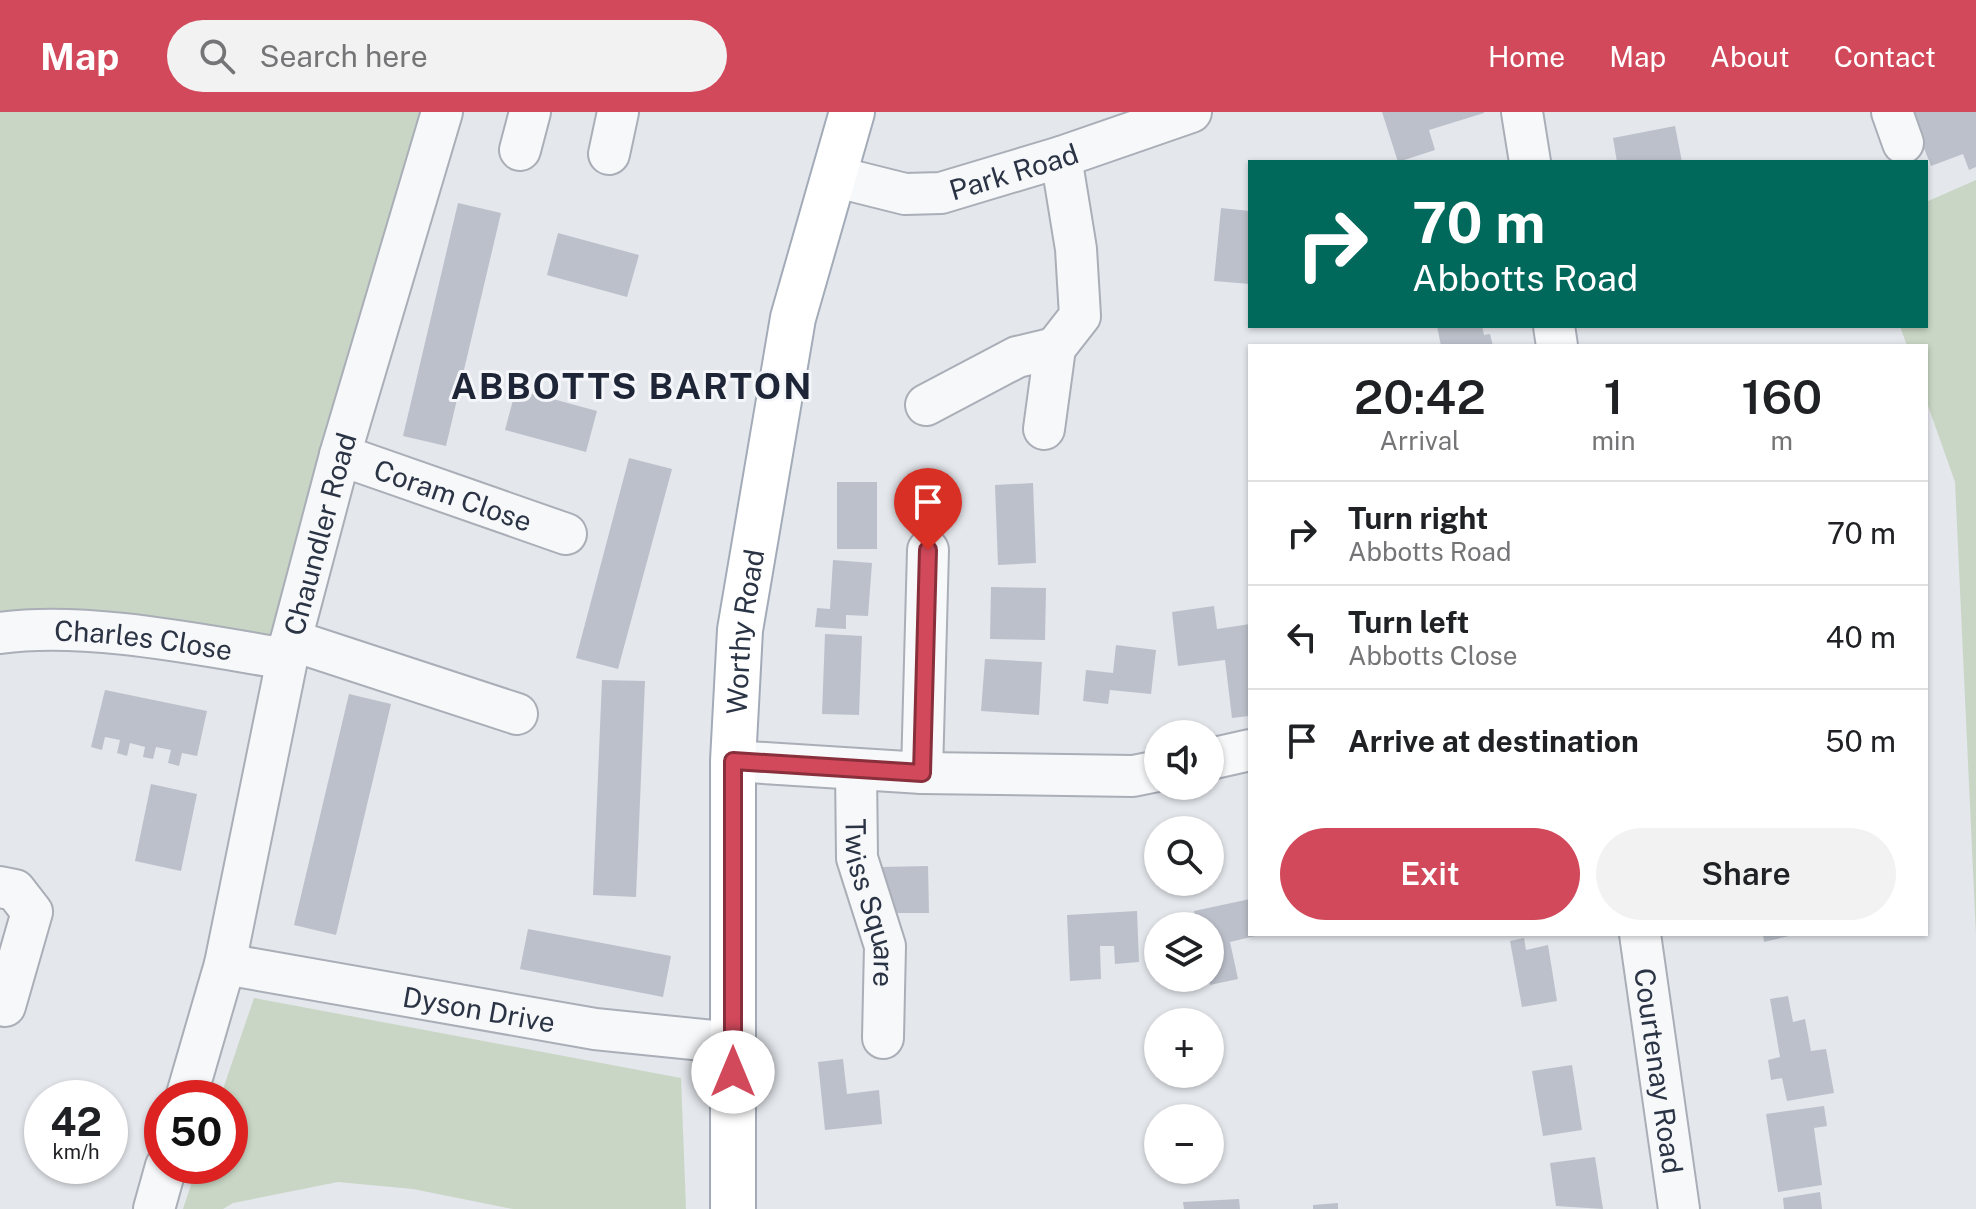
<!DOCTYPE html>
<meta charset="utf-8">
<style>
:root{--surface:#fff;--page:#f2f2f2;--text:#202124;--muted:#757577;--line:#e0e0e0;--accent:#d1495b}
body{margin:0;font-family:"Public Sans",sans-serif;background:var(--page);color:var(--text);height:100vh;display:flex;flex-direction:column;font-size:30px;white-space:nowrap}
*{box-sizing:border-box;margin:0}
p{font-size:26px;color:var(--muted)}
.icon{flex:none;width:44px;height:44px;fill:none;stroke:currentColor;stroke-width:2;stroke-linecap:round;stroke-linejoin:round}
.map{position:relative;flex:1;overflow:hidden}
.sheet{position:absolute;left:1248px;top:232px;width:680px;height:592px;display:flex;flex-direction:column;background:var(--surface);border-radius:0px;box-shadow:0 2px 6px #0004}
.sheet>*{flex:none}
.banner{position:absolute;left:1248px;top:48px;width:680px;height:168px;border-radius:0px;box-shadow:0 2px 6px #0004;background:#00695c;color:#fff;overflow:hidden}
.fabs{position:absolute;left:1144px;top:608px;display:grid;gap:16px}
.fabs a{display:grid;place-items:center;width:80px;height:80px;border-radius:50%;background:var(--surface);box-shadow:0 2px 6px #0004;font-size:40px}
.speed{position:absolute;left:24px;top:968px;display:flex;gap:16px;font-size:40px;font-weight:700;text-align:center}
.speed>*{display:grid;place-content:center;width:104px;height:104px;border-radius:50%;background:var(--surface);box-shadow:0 2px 6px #0004;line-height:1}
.speed small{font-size:20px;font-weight:400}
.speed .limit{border:12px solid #d22;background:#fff;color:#111}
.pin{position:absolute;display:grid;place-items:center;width:68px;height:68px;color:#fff;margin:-82px -34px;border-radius:50% 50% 50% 0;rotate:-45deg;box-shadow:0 0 8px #0007}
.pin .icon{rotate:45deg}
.me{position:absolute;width:88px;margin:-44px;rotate:0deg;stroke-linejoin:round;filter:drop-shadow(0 0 6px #0008)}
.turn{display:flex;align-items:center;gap:28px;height:168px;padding:0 32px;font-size:36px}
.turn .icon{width:104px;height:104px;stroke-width:2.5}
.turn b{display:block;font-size:56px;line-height:68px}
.eta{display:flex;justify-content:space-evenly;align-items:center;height:136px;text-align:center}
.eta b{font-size:48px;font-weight:600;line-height:56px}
.action{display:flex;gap:16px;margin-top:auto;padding:16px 32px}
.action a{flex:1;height:92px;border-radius:48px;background:var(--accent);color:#fff;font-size:32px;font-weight:600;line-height:92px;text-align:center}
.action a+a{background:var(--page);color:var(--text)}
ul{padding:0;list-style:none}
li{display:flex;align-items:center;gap:24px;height:104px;padding:0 32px;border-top:2px solid var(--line)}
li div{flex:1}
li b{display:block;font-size:30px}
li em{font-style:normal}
header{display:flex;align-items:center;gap:48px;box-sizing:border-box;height:112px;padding:0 40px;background:var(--accent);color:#fff}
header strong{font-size:38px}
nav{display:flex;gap:44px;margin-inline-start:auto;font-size:28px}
.search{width:560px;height:72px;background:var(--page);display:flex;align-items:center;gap:20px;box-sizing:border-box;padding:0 28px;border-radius:44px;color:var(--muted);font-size:30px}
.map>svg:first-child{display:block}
.green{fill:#c9d6c5}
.building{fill:#bbc0ca}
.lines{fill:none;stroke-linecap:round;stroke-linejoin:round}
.minor-casing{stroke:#a9aeb7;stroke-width:44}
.major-casing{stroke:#a3abb8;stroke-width:48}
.minor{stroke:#f7f8fa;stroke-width:40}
.major{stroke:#fff;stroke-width:44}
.route-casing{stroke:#882f3b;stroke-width:20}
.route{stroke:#d1495b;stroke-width:14}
.labels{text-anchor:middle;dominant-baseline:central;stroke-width:6;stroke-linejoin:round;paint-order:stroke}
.street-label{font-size:28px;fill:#2b3445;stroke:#f4f6f9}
.district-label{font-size:36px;font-weight:bold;letter-spacing:2px;fill:#1d2536;stroke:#f4f6f9}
</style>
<header>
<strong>Map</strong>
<div class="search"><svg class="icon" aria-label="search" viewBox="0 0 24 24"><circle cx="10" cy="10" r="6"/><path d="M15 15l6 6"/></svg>Search here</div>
<nav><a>Home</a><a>Map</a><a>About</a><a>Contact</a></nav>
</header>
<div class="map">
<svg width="1976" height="1097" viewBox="0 0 1976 1097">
<rect width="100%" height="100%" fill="#e4e7ec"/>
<g class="green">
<path d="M0,0H420L273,532L0,505Z"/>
<path d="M1976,68V823L1955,370L1926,288V234H1907L1900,214H1926V90Z"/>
<path d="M254,886L681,966L686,1097H513L413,1077L338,1070L233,1091L223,1097H183L197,1054H230V986H220Z"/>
</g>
<g class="building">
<path d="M1382,0H1484V1L1429,18L1435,38L1398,50Z"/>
<path d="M1910,0H1976V55L1969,58L1963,42L1931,54Z"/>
<path d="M1675,14L1682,50H1617L1613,26Z"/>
<path d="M458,91L501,101L446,334L403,324Z"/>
<path d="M1221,96L1250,99V172L1214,169Z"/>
<path d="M558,121L639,143L627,185L547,163Z"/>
<path d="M1437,214H1482L1484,223L1490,222L1493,234H1441Z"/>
<path d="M516,277L597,299L586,340L505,318Z"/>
<path d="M629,346L672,357L618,557L576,546Z"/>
<rect x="837" y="370" width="40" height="67"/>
<path d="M1033,371L1036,451L998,453L995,373Z"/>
<path d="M833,448L872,451L868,504L846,503V517L815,515L817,496L830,497Z"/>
<path d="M991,475L1046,476L1045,528L990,527Z"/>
<path d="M1214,494L1217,517L1250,512L1249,604L1232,606L1225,548L1178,554L1172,500Z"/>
<path d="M825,522L862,524L859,603L822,602Z"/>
<path d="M1116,533L1156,538L1151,582L1110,578L1108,592L1083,589L1086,558L1113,561Z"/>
<path d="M985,547L1042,550L1039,603L981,599Z"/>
<path d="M602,568L645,569L636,785L593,783Z"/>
<path d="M105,578L207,599L197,644L182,641L179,654L168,651L171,638L156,635L153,647L143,645L145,635L130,631L127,644L117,641L120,628L105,625L102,638L91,635Z"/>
<path d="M349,582L391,592L336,823L294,813Z"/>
<path d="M151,672L197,682L181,759L135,749Z"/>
<path d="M928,754L929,801H882L881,755Z"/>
<path d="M1250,787V822L1259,823L1230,830L1238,867L1210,873V814H1197L1194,799Z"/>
<path d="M1137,799L1139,850L1115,852L1114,834H1100L1101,867L1070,869L1067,803Z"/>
<path d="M528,817L671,844L663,885L520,857Z"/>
<path d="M1763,822H1792L1793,823L1764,830Z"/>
<path d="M1524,826L1526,838L1548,833L1557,889L1522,895L1510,829Z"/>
<path d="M1788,884L1793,910L1805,907L1811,939L1826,937L1834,981L1787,989L1782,966L1771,968L1768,948L1780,945L1770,887Z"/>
<path d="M843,947L847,982L879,978L882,1012L825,1018L818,950Z"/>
<path d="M1572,953L1582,1018L1543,1024L1532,959Z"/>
<path d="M1824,994L1827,1014L1814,1016L1822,1073L1778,1080L1766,1002Z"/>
<path d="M1595,1045L1603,1097L1556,1094L1550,1051Z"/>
<path d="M1820,1080L1822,1097H1784L1783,1086Z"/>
<path d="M1239,1087L1240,1097H1184L1183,1090Z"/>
<path d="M1338,1091V1097H1313V1093Z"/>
</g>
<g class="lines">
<defs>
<g id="minor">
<path d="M1522,0L1530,50"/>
<path d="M1892,0L1903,31"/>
<path d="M520,38L530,0"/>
<path d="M609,42L618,0"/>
<path id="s1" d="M833,64L905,82L941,81L1061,45L1191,0"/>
<path d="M1554,214L1557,234"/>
<path d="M926,293L1017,245L1055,236"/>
<path d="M1044,317L1055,236L1080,204L1076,137L1061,45"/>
<path id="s2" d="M340,343L566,422"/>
<path id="s3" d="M0,521C85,509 201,533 286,547"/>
<path d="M291,528L517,602"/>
<path d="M1210,647L1250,638"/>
<path d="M733,649L922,661L1133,664L1158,659"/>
<path id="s4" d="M856,657L857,746L885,834L883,926"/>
<path d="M922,661L928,438"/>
<path d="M0,775L15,778L32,800L5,894"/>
<path id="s5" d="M1640,822L1679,1097"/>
<path id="s6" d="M225,852L595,917L733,931"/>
<path id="s7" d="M186,986L225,852L291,528L340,343L442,0"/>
<path d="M154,1097L166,1054"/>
</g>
<g id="major">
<path id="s8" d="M733,1097V649L740,518L793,206L852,0"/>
</g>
</defs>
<use href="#minor" class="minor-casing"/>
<use href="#major" class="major-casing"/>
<use href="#minor" class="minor"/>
<use href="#major" class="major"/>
</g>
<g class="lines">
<defs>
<path id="route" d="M733,960V649L922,661L928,438"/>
</defs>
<use href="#route" class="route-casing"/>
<use href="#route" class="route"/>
</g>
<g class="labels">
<g class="street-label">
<text stroke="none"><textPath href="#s1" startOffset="186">Park Road</textPath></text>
<text stroke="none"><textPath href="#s2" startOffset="120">Coram Close</textPath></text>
<text stroke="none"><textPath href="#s7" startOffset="580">Chaundler Road</textPath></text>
<text stroke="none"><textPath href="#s8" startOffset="578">Worthy Road</textPath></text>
<text stroke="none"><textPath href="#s3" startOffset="144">Charles Close</textPath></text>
<text stroke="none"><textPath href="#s4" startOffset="136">Twiss Square</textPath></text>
<text stroke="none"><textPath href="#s6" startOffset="258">Dyson Drive</textPath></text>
<text stroke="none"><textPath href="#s5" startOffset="138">Courtenay Road</textPath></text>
</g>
<g class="district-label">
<text x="632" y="274">ABBOTTS BARTON</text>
</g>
</g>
</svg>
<div class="fabs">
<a><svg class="icon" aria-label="sound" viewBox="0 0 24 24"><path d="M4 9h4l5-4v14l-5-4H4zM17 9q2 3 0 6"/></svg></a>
<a><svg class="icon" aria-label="search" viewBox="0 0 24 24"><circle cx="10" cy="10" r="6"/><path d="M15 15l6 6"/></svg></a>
<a><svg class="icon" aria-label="layers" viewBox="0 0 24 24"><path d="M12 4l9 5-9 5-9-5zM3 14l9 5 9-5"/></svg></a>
<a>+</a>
<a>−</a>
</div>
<div class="speed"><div>42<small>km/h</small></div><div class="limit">50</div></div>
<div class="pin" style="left:928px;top:438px;background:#d93025"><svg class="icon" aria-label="arrive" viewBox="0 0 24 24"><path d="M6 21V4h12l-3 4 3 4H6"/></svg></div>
<svg class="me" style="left:733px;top:960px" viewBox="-20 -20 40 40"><circle r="19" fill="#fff"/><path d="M0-13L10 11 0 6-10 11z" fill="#d1495b"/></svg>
<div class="banner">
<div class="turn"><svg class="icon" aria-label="right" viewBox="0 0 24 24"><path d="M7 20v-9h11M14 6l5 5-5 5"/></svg><div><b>70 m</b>Abbotts Road</div></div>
</div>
<section class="sheet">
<div class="eta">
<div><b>20:42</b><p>Arrival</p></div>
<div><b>1</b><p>min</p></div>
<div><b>160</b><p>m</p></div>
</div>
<ul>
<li><svg class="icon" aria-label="right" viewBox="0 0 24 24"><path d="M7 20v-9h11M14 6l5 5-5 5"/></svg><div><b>Turn right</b><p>Abbotts Road</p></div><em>70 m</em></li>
<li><svg class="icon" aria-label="left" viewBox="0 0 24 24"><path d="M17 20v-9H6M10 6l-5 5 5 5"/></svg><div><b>Turn left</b><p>Abbotts Close</p></div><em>40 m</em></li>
<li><svg class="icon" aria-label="arrive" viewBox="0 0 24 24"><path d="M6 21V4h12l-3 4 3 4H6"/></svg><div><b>Arrive at destination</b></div><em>50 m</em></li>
</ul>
<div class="action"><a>Exit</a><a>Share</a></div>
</section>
</div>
